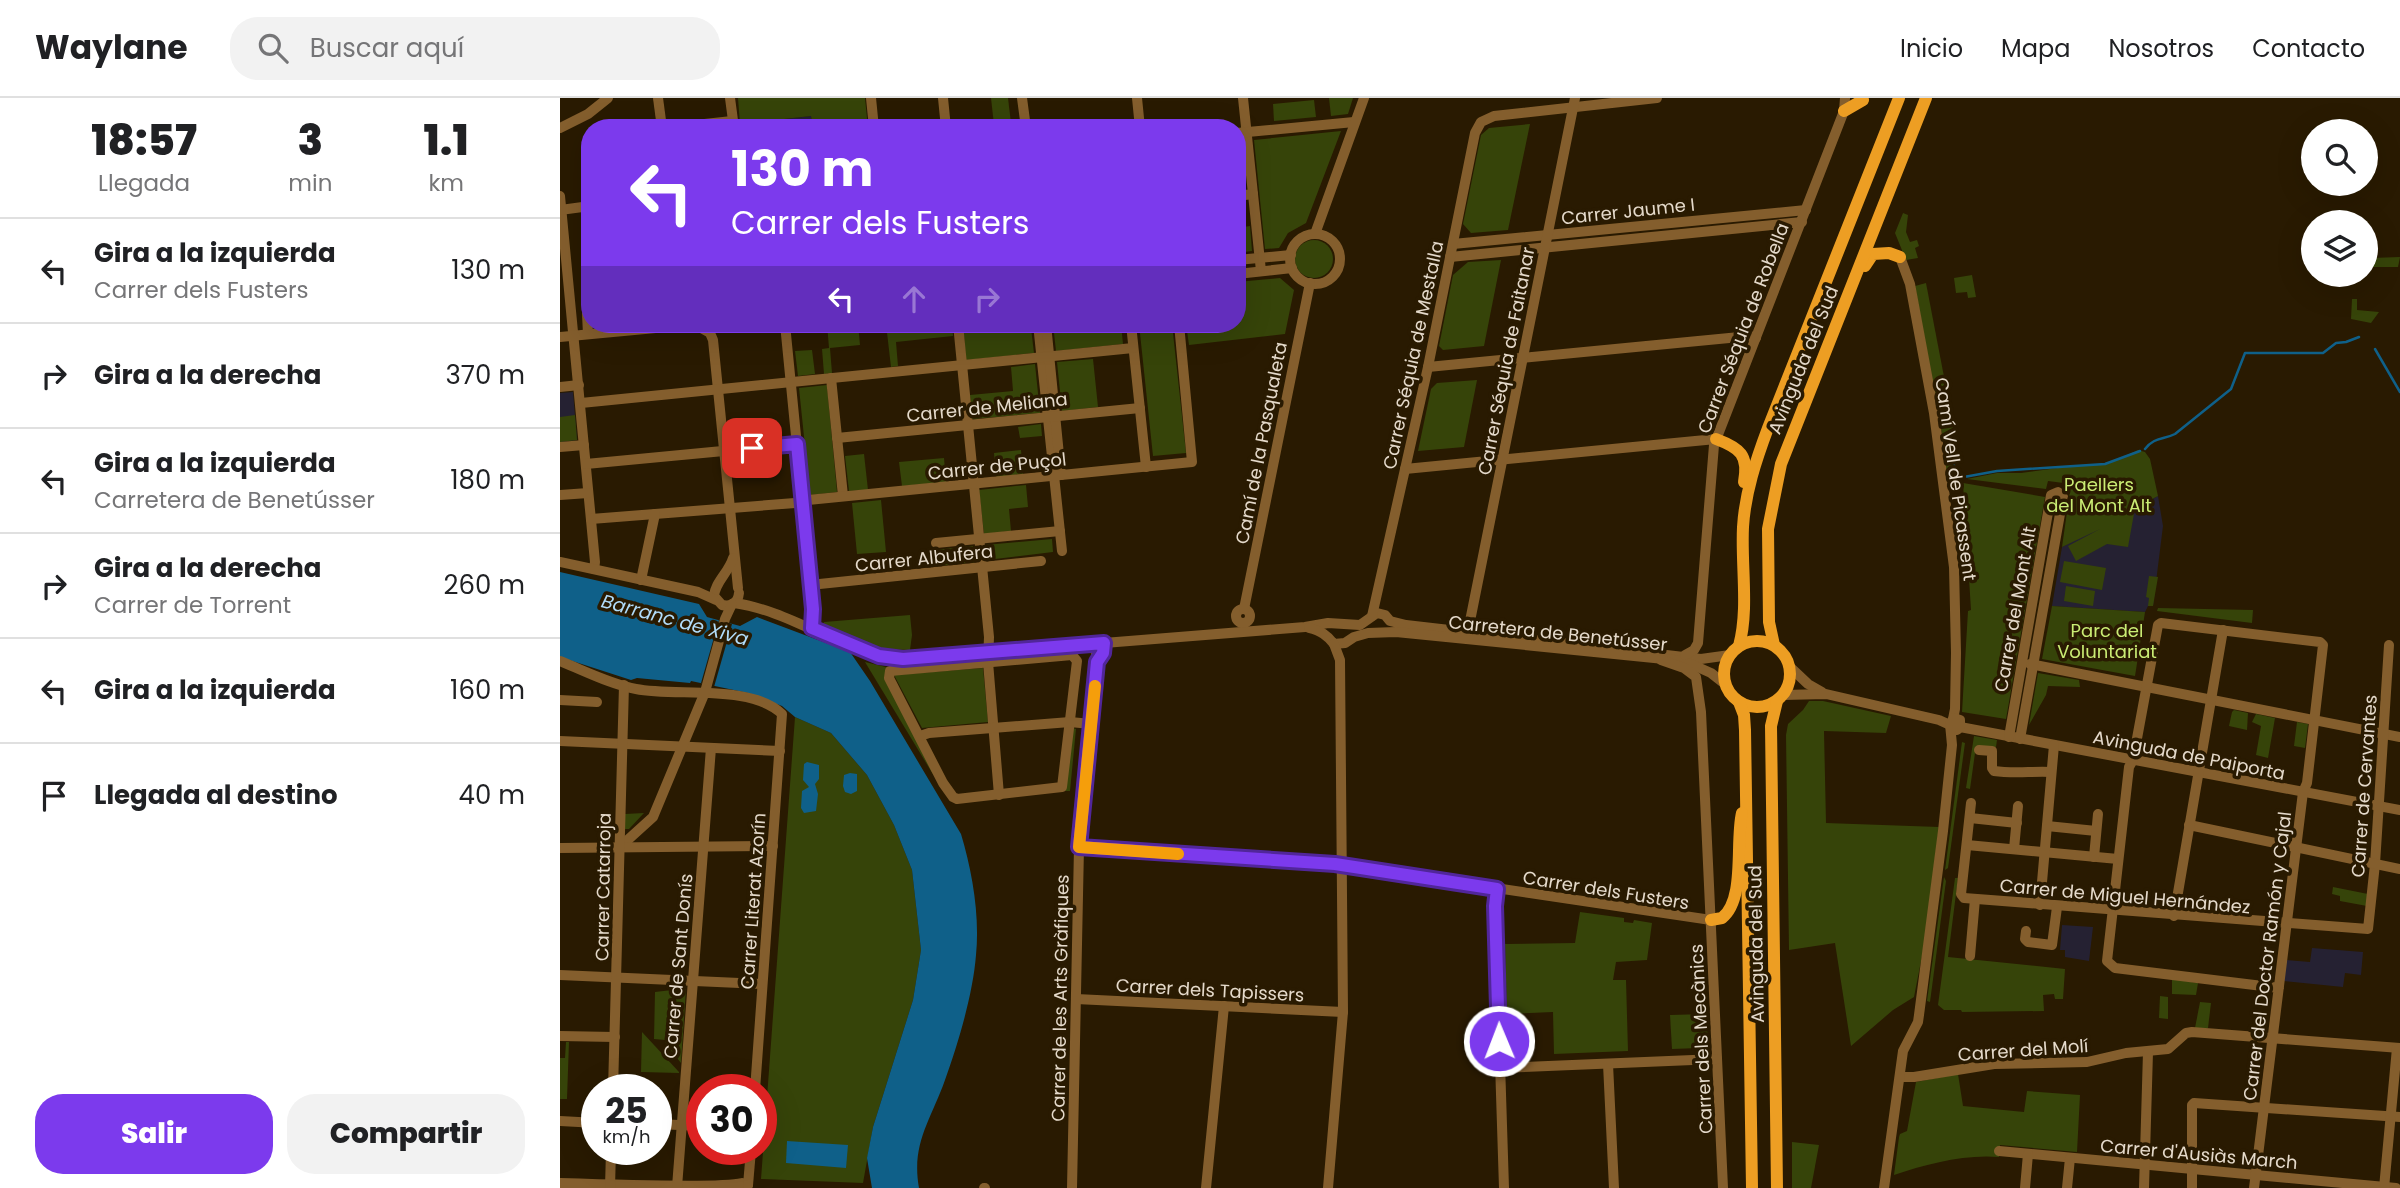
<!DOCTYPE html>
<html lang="es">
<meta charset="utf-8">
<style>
:root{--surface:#fff;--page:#f2f2f2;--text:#202124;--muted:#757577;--line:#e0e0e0;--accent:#7c3aed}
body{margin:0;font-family:Poppins,sans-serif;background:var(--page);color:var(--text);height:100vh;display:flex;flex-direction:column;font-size:26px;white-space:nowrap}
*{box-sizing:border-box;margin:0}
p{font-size:23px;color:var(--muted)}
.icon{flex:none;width:38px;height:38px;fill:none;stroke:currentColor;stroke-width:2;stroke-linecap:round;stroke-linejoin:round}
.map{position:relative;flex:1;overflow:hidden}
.drawer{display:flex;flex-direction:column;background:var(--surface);width:560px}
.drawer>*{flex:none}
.guide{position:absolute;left:21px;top:21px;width:665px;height:214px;border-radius:28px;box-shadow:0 7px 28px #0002;background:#7c3aed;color:#fff;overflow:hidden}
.tools{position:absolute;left:1741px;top:21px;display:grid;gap:14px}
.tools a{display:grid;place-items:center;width:77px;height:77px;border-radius:50%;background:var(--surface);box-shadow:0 7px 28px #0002;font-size:35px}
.speed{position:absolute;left:21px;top:976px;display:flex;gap:14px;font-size:35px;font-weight:700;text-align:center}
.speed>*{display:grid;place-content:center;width:91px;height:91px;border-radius:50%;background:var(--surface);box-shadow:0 7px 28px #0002;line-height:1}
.speed small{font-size:18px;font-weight:400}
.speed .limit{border:10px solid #d22;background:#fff;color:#111}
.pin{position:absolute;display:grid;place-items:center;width:60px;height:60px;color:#fff;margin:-30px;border-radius:14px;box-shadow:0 4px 10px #0006}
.me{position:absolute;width:77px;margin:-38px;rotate:359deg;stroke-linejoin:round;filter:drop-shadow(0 0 5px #0008)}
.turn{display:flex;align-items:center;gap:24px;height:147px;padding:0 35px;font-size:32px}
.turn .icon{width:91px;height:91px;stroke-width:2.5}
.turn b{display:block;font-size:49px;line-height:60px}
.lanes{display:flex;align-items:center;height:66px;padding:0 35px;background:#0003;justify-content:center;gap:35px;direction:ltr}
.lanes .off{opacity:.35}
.eta{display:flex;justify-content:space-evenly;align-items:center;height:119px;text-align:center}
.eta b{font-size:42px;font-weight:800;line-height:49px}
.action{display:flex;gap:14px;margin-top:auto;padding:14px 35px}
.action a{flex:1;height:80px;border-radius:28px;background:var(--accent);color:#fff;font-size:28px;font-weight:800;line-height:80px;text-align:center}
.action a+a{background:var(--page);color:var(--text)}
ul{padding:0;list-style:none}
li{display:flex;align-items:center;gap:21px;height:105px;padding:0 35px;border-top:2px solid var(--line)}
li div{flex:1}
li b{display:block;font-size:26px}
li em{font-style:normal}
header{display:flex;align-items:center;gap:42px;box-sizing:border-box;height:98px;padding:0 35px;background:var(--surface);border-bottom:2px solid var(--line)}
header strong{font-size:33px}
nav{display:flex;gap:38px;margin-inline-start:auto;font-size:24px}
.search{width:490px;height:63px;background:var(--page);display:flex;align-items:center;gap:18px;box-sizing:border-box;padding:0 24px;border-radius:28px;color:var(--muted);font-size:26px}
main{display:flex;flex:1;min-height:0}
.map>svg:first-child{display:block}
.education{fill:#252132}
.green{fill:#364409}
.water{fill:#0f6089}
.pier{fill:#291a01}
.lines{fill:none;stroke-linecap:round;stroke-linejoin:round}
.stream{stroke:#0f6089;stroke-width:2.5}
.minor{stroke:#845e2d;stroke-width:10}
.major{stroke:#ed9e23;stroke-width:12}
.route-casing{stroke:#51269a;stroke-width:18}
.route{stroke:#7c3aed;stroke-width:12}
.slow{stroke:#f59e0b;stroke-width:12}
.labels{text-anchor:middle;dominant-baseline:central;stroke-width:7;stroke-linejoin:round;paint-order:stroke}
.street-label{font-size:18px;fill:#e5dacb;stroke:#291a01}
.park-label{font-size:18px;fill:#caec74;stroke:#291a01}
.water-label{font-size:19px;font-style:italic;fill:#b1dcf9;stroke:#291a01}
</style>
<header>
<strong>Waylane</strong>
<div class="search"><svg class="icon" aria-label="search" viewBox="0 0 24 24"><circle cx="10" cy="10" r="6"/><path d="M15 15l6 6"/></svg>Buscar aquí</div>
<nav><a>Inicio</a><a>Mapa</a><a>Nosotros</a><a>Contacto</a></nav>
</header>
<main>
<section class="drawer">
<div class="eta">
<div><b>18:57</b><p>Llegada</p></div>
<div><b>3</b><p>min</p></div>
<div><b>1.1</b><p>km</p></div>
</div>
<ul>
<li><svg class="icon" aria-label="left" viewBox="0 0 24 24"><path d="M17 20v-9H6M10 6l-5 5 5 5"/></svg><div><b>Gira a la izquierda</b><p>Carrer dels Fusters</p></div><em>130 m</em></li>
<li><svg class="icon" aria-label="right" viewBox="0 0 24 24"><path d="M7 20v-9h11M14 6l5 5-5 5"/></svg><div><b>Gira a la derecha</b></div><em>370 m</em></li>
<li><svg class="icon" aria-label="left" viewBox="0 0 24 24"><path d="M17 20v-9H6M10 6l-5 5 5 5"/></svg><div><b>Gira a la izquierda</b><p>Carretera de Benetússer</p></div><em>180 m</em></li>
<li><svg class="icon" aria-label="right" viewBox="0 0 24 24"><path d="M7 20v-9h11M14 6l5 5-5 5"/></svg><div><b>Gira a la derecha</b><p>Carrer de Torrent</p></div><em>260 m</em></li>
<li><svg class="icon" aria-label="left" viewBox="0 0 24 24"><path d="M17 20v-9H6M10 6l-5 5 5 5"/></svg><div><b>Gira a la izquierda</b></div><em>160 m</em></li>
<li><svg class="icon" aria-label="arrive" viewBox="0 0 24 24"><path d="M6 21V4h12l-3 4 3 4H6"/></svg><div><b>Llegada al destino</b></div><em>40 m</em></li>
</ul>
<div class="action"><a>Salir</a><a>Compartir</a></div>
</section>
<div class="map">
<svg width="1840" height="1090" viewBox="0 0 1840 1090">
<rect width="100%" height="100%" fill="#291a01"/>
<g class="education">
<path d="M251,18L253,30H181L180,26Z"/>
<path d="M13,294L17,342L0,344V295Z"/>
<path d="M1598,398L1603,428L1593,508H1588L1585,514L1492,508L1502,449Z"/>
<path d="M1502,827L1533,829L1529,863L1505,859V852H1500Z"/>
<path d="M1752,850L1803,854L1801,877L1785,875L1783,889L1724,883L1726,862L1750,864Z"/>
</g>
<g class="green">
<path d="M178,0H305L308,30H253L251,18L180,26Z"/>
<path d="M431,0H448L451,25L434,27Z"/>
<path d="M769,0H793L788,16L771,18Z"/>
<path d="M754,2L756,19L714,23L713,6Z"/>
<path d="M970,26L948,132L911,135L903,126L921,37L929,30Z"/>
<path d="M781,33L746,125L728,135L719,150L705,151L694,42Z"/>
<path d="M1343,115L1348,117L1346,134L1350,144L1357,142L1359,148L1355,150L1358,160L1346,162L1335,135Z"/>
<path d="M690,128L692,153L677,155V130Z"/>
<circle cx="754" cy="161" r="19"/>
<path d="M1840,159L1838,169H1812L1811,160Z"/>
<path d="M941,162L924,248L883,252L879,248L893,177L908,164Z"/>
<path d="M1412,177L1416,199L1408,200L1407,194L1396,195L1394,180Z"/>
<path d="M720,180L734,192L725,236L629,247L626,226H677V184Z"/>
<path d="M1366,185L1395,336H1382L1355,188Z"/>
<path d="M1792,201H1797V212L1819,214L1811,225L1791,221Z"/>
<path d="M267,226H298L300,247L270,250L272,275L264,276L262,251L269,250Z"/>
<path d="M326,226H392L393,238L336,244L338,268L331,269Z"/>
<path d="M403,226H423L425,235L471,230L474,255L406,262Z"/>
<path d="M493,226H561L563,246L496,253Z"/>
<path d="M579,226H612L626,355L593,358Z"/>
<path d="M252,252L255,276L238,278L235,253Z"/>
<path d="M533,261L538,309L502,313L497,264Z"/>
<path d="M475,266L480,315L412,321L410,297L453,293L451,269Z"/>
<path d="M917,282L904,349L858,353L871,291L877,285Z"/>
<path d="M267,287L277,394L250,397L239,290Z"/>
<path d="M15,317L17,342L0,344V319Z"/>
<path d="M481,326L482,338L460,340L458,329Z"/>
<path d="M1393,346V353L1389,354L1395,378L1385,380L1382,351Z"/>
<path d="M461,352L463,376L436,379L434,355Z"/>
<path d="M1578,352L1585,354L1590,361L1598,398L1575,410L1568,449L1547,446L1516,463L1508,448L1540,431L1502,449L1511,386L1488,383L1486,391L1407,381L1437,375H1461L1512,368L1548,366Z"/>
<path d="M304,356L308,392L289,393L285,358Z"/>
<path d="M384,360L386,384L342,388L339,364Z"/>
<path d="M1403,385L1485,399L1446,621L1402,614L1408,513L1411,512Z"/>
<path d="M466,387L468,409L449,411L451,433L424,436L419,392Z"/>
<path d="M321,402L326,454L297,456L292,405Z"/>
<path d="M492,441L493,454L427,462L425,447Z"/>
<path d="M413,448L415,464L377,468L375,452Z"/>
<path d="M1504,463L1546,470L1542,492L1500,484Z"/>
<path d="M1589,478L1598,479L1593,508H1588L1589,500L1586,499Z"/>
<path d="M1506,488L1535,493L1533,508L1504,503Z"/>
<path d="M1492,508L1585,514L1575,578L1482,561Z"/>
<path d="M1598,510L1693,512L1692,525L1597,513Z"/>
<path d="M350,517L352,537L350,552L321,551L261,529L264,524Z"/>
<path d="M305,564L330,570L374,678Z"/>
<path d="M423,570L428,624L362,630L334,577Z"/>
<path d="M1478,575L1519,582L1520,589L1488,588L1486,597L1469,627Z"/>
<path d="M1249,603H1263L1331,618L1326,635L1264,633L1266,725L1379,729L1363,853L1354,899L1333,912L1291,948L1275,845L1229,852L1226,637L1228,626L1243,612Z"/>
<path d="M1674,612L1688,615L1687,632L1669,628L1672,614Z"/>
<path d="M1696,616L1715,620L1708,660L1696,657L1701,628L1692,624Z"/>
<path d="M235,619L271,635L307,677L334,727L352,772L361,852L353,902L313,1029L303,1085L201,1081Z"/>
<path d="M1737,624L1748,626L1745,650L1734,648Z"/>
<path d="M513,630L516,631L510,693H505Z"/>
<path d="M1414,638L1437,642L1436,649L1416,648L1410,691L1406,690Z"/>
<path d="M1402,644L1405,645L1388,770L1385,772Z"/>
<path d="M84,715L69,731H65V716Z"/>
<path d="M1384,779L1386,783L1370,904L1367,903Z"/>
<path d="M1395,780H1398L1388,859L1505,871L1503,901H1495L1494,896L1483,897L1484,913L1402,914L1401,912H1384L1378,907Z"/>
<path d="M1773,789L1808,796L1807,808L1780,803V798L1772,796Z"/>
<path d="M1020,814L1064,820V824L1073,825L1074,822L1092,825L1087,862L1056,864L1053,882H1066L1068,953L994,956L993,914L947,916L945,846L1015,845Z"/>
<path d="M1612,881L1638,885L1636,897L1612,896Z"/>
<path d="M126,891L121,965L105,945V942L94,941L95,894L112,892V897H115V892Z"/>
<path d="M1600,898L1608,899V921L1599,920Z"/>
<path d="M1640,904L1651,905L1648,930H1635Z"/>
<path d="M1146,916L1148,941L1139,950L1112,951L1110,917Z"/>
<path d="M82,934L119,974V975L81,974Z"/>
<path d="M6,944H9L7,1001H0V960H5Z"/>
<path d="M1398,976L1403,1008L1464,1014L1467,993L1520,997L1517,1054L1440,1047L1439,1059C1405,1056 1366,1066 1334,1077L1339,1039L1340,1036L1347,1033L1356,984Z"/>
<path d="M1232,1044L1259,1047L1251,1090H1232Z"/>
</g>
<g class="water">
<path d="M0,474L139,506L147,519L180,528L197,519L290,554L310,583L401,736C412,773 420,817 416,857C413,896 398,946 385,982C371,1022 351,1045 359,1090H312L307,1060L313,1029L353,902L361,852L352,772L334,727L307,677L271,635L235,619L222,608L188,595L131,583L130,585L77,580L71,582L0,559Z"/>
<path d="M247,664L259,667V681L255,686L258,696L256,713L244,715L241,710L242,693L249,689L243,682L244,666Z"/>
<path d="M290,675L297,676V693L291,696L285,694L283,688L284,677Z"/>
<path d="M227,1043L288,1047L286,1070L226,1065Z"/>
</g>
<path class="pier" d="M159,522L172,526L154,589L141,585Z"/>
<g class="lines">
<g class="stream">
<path d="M1815,251L1840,294"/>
<path d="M1385,339L1389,345"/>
<path d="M1585,351C1594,339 1603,342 1615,336L1671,291L1685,255H1763L1776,245L1786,244L1799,239"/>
<path d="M1391,354L1395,372L1399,378L1404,379L1437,373L1545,366L1580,353"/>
</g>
<g class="minor">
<path d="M98,0L102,30"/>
<path d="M170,0L174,30"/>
<path d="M311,0L314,30"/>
<path d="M383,0L386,30"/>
<path d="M462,0L466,30"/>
<path d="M577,0L580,30"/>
<path d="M683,0L701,173"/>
<path d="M0,30L28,16L48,0"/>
<path d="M108,30L172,23"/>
<path d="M677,35L794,24"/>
<path d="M0,98L35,464L34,471"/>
<path d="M677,98L693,96"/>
<path d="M0,112L30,108"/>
<path d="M755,136L804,0"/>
<circle cx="755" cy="161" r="25"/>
<path d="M893,146L1246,112"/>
<path d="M890,159L1242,124"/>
<path d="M1340,159L1350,186L1374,315L1394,469L1396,555L1395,611L1393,621"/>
<path d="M677,162L731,157"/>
<path d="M677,176L732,170"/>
<path d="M134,226L150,235L153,242L178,490"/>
<path d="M225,226L253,511L252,530"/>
<path d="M398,226L429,539L428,564L439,697"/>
<path d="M478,226L502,453"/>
<path d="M486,226L501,377"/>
<path d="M571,226L586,369"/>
<path d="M28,236L27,216L30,208"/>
<path d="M0,239L138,226"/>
<path d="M868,269L1190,238L1196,240"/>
<path d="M271,280L283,398"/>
<path d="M0,289L19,287"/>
<path d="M21,305L573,250"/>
<path d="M277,340L580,310"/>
<path d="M0,349L24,347"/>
<path d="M26,366L237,346"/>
<path d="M845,371L1156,341"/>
<path d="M0,397L28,395"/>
<path d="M31,421L235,405L248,402L632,364L619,226"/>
<path d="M376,445L500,433"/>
<path d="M173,460C169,474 155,484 154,498L162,507C171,509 178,505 179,495"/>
<path d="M0,464L138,494L156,502"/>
<path d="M81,482L95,416"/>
<path d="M250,487L481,463"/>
<path d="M174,505C233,513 283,556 343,561L745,529L768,525L800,527L817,515L825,517L830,523L846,527L1141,561L1170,557"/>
<circle cx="683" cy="518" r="7"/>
<path d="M684,511L750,185"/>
<path d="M812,518L868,269L915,35L921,24L934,18L1097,0"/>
<path d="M749,530C761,533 767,537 774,546L785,545L794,539L808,535L836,534L1124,563L1151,575L1165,586"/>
<path d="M908,533L1015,0"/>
<path d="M512,557L517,563L502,689L397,701L393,699L383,685L329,580L330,573Z"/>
<path d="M1125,557L1134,552L1138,545L1154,347L1284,13L1285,0"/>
<path d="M1101,562L1124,570L1136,579L1141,614L1163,1090"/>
<path d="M0,563C25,573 50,586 76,591C116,599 191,586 222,616L195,992"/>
<path d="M1470,566L1840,639"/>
<path d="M1230,569L1248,586L1262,594"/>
<path d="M1223,597L1266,596L1379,622L1390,627"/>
<path d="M0,602L37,604"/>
<path d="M1400,629L1840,712"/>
<path d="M360,638L369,635L510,624L531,626"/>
<path d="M1449,639L1491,397L1498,394L1503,399L1460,641"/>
<path d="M0,643L220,653"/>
<path d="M1419,652L1432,653V670L1434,673C1455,676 1471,673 1491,674"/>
<path d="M1411,705L1401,796L1404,800L1808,831L1815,766L1829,547"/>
<path d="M1410,720L1457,725"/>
<path d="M1629,727L1840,771"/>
<path d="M1487,728L1536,733"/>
<path d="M1407,747L1558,761"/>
<path d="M61,748L93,719L145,594L165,521L172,506"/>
<path d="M519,749L774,766L1151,822"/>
<path d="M0,750L213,748"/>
<path d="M1454,751L1458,708"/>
<path d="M1534,759L1538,716"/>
<path d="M937,791L935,808L944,1090"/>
<path d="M1480,807L1494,647"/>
<path d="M1614,818L1663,532"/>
<path d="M1466,833L1465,841L1468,844L1492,847L1497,809"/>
<path d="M1410,858L1415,801"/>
<path d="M0,877L202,886"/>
<path d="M516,901L783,914"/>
<path d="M0,938L55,939"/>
<path d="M1048,966L1054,1090"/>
<path d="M939,970L1157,961"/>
<path d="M1340,979H1354L1434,966L1527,964L1566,955L1608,951L1626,935L1632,934L1840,950"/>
<path d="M53,992L64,587"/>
<path d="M0,1023L37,1025"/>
<path d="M96,1026L142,1028"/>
<path d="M1439,1053L1836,1090"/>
<path d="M0,1085C31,1086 162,1090 182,1085L188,1087"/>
<path d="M188,1087L191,1052"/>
<path d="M117,1089L151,650"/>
<path d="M50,1090L51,1052"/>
<path d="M424,1090H425"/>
<path d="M512,1090L519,749L537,563L535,546"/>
<path d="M646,1090L664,908"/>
<path d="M768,1090L783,914L780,562L774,546"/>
<path d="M1324,1090L1343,953L1358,924L1359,917L1383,733L1392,647L1390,626L1394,620L1400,622V629L1397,632L1392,631"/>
<path d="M1465,1090L1468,1056"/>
<path d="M1507,1090L1510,1060"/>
<path d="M1584,1090L1588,954"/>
<path d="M1632,1090V1007L1634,1005L1840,1019"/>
<path d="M1694,1090L1743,694L1747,685L1763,547L1760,544L1601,525L1598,527L1573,662L1569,669L1547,863L1555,870L1719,890"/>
<path d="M1824,1090L1837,950"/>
</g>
<g class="major">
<path d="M1284,13L1303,2"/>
<path d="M1305,168L1313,156L1329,155L1340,159"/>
<path d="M1156,341C1180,350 1189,357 1184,384"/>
<circle cx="1197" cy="576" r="33"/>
<path d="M1214,547L1209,524L1208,431L1221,366L1366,0"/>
<path d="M1179,548C1189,511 1181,468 1183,429C1185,395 1196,362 1208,330L1339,0"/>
<path d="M1217,603L1211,628L1217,1090"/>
<path d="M1179,604L1184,617L1185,632L1192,1090"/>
<path d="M1151,822L1162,820C1186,801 1175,744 1182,715"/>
</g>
</g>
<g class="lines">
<defs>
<path id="route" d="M192,350L237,346L253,511L252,530L319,558L343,561L544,545L543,555L537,564L519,749L775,766L937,791L935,808L939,943"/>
</defs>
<use href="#route" class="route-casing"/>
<use href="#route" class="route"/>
<path class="slow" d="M535,588L519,749L618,756"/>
</g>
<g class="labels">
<g class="street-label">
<text transform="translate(1068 113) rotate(-6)">Carrer Jaume I</text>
<text transform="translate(1183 230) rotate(-69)">Carrer Séquia de Robella</text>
<text transform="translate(853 257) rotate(-78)">Carrer Séquia de Mestalla</text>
<text transform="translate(1243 262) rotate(-68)">Avinguda del Sud</text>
<text transform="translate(946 263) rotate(-79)">Carrer Séquia de Faitanar</text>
<text transform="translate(427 309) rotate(-6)">Carrer de Meliana</text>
<text transform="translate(701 345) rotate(-79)">Camí de la Pasqualeta</text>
<text transform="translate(437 368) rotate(-6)">Carrer de Puçol</text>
<text transform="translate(1396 381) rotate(82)">Camí Vell de Picassent</text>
<text transform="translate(364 460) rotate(-6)">Carrer Albufera</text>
<text transform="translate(1455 511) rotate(-80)">Carrer del Mont Alt</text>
<text transform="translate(998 535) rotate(6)">Carretera de Benetússer</text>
<text transform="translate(1629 657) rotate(11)">Avinguda de Paiporta</text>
<text transform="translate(1804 688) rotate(-86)">Carrer de Cervantes</text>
<text transform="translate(43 789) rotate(-89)">Carrer Catarroja</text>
<text transform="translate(1046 792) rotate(9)">Carrer dels Fusters</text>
<text transform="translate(1565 798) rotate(5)">Carrer de Miguel Hernández</text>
<text transform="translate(193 803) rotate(-86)">Carrer Literat Azorín</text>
<text transform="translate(1196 846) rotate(-91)">Avinguda del Sud</text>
<text transform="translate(1707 858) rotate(-83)">Carrer del Doctor Ramón y Cajal</text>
<text transform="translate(118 868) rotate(-85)">Carrer de Sant Donís</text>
<text transform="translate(650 892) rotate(3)">Carrer dels Tapissers</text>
<text transform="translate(500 900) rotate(-89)">Carrer de les Arts Gràfiques</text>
<text transform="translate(1141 941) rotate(-93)">Carrer dels Mecànics</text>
<text transform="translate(1463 952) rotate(-4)">Carrer del Molí</text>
<text transform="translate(1639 1056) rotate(5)">Carrer d'Ausiàs March</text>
</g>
<g class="park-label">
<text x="1539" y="386">Paellers<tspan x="1539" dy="21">del Mont Alt</tspan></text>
<text x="1547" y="532">Parc del<tspan x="1547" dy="21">Voluntariat</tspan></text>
</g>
<g class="water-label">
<text transform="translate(115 522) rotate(15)">Barranc de Xiva</text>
</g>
</g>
</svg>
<div class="tools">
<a><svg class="icon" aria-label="search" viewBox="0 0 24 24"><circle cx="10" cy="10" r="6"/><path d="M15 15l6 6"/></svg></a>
<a><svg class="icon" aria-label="layers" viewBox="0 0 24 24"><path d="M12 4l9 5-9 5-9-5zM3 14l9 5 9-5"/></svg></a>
</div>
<div class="speed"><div>25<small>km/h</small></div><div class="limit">30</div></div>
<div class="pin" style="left:192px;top:350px;background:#d93025"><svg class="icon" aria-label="arrive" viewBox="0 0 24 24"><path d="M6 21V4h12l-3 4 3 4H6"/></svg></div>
<svg class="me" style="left:939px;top:943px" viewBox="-20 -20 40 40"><circle r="17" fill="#7c3aed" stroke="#fff" stroke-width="3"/><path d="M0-11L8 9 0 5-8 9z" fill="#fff"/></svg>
<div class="guide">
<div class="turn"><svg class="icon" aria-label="left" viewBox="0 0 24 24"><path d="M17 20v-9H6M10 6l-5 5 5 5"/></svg><div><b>130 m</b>Carrer dels Fusters</div></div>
<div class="lanes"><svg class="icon" aria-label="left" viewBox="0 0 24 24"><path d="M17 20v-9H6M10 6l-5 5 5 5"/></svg><svg class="icon off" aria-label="ahead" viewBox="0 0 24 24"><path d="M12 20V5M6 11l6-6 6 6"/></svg><svg class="icon off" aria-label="right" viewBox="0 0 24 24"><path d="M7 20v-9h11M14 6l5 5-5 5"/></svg></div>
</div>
</div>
</main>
